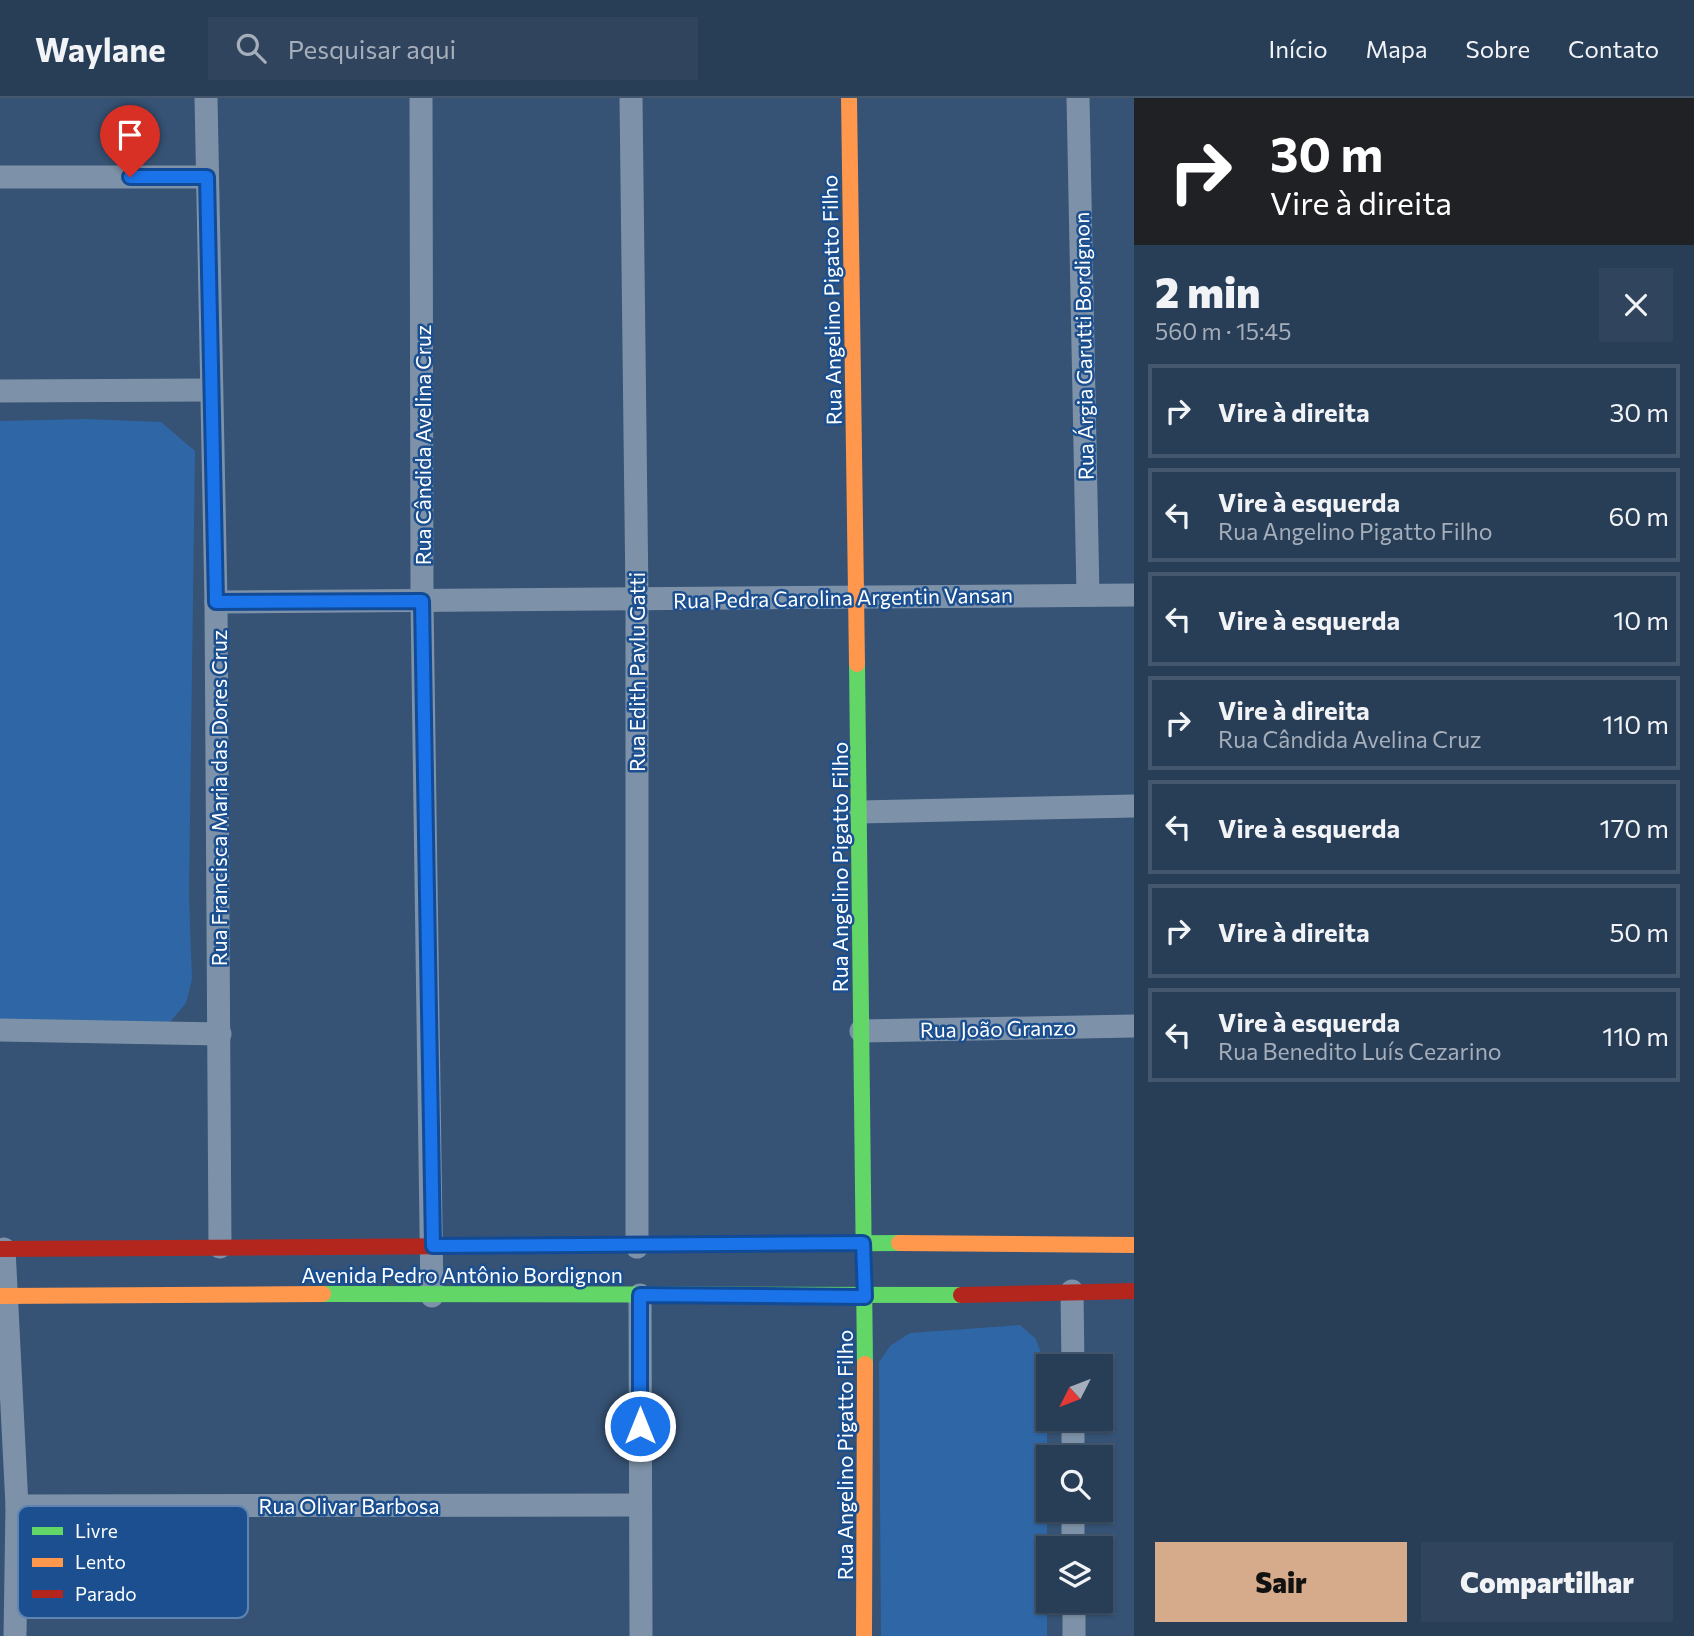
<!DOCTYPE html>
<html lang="pt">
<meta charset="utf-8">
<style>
:root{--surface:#283e57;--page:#30455d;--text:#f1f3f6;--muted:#a5aeba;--line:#44576d;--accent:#d6ab8b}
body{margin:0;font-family:Commissioner,sans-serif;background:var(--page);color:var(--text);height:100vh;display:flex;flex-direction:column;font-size:26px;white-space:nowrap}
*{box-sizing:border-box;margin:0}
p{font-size:23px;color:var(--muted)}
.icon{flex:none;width:38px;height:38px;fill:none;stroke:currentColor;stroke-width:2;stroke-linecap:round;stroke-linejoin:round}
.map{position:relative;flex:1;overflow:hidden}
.sheet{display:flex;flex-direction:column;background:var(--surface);width:560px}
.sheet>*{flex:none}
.banner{background:#202124;color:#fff;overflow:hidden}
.needle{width:46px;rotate:228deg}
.controls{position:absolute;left:1036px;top:1256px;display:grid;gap:14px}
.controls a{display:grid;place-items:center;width:77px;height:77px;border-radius:0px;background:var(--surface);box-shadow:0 2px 5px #0004,0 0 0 2px var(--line);font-size:35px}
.pin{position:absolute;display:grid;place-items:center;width:60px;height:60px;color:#fff;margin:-72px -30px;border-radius:50% 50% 50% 0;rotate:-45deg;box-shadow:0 0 7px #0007}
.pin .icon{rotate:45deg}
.me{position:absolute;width:77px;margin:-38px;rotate:0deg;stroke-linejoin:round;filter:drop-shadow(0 0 5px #0008)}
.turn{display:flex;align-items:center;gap:24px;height:147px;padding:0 21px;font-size:32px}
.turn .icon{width:91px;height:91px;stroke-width:2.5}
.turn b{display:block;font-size:49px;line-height:60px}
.round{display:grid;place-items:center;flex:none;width:74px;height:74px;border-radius:0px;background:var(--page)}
.summary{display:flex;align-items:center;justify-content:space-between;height:119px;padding:0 21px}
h1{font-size:42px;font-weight:800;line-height:52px}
.action{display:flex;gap:14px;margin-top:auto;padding:14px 21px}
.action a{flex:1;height:80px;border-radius:0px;background:var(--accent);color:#111;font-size:28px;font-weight:800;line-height:80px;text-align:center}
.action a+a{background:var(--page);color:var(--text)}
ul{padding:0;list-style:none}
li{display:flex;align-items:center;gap:21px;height:94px;margin:0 14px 10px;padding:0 7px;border:4px solid var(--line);border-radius:0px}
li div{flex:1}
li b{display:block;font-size:26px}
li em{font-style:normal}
header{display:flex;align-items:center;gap:42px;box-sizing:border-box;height:98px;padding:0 35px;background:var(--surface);border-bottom:2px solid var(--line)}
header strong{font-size:33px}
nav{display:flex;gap:38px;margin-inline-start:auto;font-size:24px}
.search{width:490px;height:63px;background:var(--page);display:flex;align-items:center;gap:18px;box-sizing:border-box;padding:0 24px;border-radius:0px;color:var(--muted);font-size:26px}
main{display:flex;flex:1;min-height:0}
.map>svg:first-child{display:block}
.green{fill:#2f66a5}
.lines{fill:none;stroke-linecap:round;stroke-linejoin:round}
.street{stroke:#7d92a8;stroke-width:23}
.fast{stroke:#63d668;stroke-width:16}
.slow{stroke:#ff974d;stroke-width:16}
.jam{stroke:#b3261e;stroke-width:16}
.route-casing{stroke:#114b97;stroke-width:18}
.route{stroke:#1a73e8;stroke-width:12}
.labels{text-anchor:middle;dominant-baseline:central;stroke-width:5;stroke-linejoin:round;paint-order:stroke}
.street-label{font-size:21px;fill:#fff;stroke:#1b4f8f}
.key{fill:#1b4f8f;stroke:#5f84b1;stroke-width:2}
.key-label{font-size:19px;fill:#fff}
</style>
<header>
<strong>Waylane</strong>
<div class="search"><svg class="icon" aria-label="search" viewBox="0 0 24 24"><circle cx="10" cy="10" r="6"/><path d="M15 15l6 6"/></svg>Pesquisar aqui</div>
<nav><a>Início</a><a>Mapa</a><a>Sobre</a><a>Contato</a></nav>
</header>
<main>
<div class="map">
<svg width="1134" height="1538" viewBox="0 0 1134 1538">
<rect width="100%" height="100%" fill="#365274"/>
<g class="green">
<path d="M86,321L161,324L195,353L189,798L192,881L186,905L163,933L0,935V323Z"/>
<path d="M1020,1227L1036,1241L1047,1273V1538H881L879,1264L890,1248L910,1235Z"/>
</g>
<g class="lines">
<g class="street">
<path d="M206,0L216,504L220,1149"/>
<path d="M421,0L422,503L432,1198"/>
<path d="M631,0L637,501V1149"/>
<path d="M1078,0L1088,497"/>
<path d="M0,79H207"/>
<path d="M0,293L210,292"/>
<path d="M216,504L1134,497"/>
<path d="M860,714L1134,708"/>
<path d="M0,932L220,936"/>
<path d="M861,933L1134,928"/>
<path d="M4,1151L17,1408L15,1538"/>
<path d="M1072,1193L1073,1269"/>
<path d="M640,1197L641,1538"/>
<path d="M1073,1321V1360"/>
<path d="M17,1408L640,1407"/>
<path d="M1073,1412V1451"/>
<path d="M1074,1503V1538"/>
</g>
<g class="fast">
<path d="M857,566L865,1266"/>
<path d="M476,1148L899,1145"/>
<path d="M323,1196L961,1197"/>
</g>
<g class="slow">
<path d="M849,0L857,566"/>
<path d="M899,1145L1134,1147"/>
<path d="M0,1198L323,1196"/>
<path d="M864,1538L865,1266"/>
</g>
<g class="jam">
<path d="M0,1151L476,1148"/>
<path d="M961,1197L1134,1193"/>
</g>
</g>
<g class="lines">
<defs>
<path id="route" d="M130,79H207L216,504L422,503L433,1148L863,1145L865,1199L640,1197V1328"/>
</defs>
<use href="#route" class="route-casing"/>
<use href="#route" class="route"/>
</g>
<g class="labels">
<g class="street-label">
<text transform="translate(831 202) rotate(-91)">Rua Angelino Pigatto Filho</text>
<text transform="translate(1083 248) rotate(-91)">Rua Árgia Garutti Bordignon</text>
<text transform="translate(422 347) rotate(-90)">Rua Cândida Avelina Cruz</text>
<text transform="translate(843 499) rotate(-1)">Rua Pedra Carolina Argentin Vansan</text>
<text transform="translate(636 574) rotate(-90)">Rua Edith Pavlu Gatti</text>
<text transform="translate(218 700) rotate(-90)">Rua Francisca Maria das Dores Cruz</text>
<text transform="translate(839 769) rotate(-90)">Rua Angelino Pigatto Filho</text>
<text transform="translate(998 930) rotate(-1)">Rua João Granzo</text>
<text x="462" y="1176">Avenida Pedro Antônio Bordignon</text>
<text transform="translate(844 1357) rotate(-90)">Rua Angelino Pigatto Filho</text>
<text x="349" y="1407">Rua Olivar Barbosa</text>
</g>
</g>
<rect x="18" y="1408" width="230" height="112" rx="10" class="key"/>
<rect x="32" y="1429" width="31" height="8" fill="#63d668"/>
<rect x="32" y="1460" width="31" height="9" fill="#ff974d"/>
<rect x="32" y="1492" width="31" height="8" fill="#b3261e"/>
<g class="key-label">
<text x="75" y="1440">Livre</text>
<text x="75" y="1471">Lento</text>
<text x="75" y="1503">Parado</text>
</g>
</svg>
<div class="controls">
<a><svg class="needle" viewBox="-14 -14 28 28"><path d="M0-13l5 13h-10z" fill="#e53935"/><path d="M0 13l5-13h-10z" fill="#a5aeba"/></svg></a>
<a><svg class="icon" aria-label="search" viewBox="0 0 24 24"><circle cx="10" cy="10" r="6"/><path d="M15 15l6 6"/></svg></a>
<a><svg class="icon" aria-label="layers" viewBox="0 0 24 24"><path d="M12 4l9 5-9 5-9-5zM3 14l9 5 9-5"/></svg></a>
</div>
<div class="pin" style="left:130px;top:79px;background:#d93025"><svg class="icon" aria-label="arrive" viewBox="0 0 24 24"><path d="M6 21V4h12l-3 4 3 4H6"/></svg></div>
<svg class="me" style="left:640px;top:1328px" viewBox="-20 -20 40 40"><circle r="17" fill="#1a73e8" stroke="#fff" stroke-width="3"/><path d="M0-11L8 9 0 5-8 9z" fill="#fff"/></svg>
</div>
<section class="sheet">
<div class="banner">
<div class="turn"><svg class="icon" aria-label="right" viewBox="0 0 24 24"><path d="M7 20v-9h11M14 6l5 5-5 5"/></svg><div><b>30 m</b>Vire à direita</div></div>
</div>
<div class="summary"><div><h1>2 min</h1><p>560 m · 15:45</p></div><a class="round"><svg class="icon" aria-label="close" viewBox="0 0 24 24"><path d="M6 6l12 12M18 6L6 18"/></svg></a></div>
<ul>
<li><svg class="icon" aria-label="right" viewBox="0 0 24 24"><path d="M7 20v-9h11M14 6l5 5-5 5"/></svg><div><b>Vire à direita</b></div><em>30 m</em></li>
<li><svg class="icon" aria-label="left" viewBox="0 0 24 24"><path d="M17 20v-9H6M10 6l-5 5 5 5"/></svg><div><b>Vire à esquerda</b><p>Rua Angelino Pigatto Filho</p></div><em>60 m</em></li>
<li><svg class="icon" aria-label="left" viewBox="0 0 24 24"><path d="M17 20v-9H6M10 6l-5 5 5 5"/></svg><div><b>Vire à esquerda</b></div><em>10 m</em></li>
<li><svg class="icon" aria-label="right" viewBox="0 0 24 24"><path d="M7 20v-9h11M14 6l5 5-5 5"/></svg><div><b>Vire à direita</b><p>Rua Cândida Avelina Cruz</p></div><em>110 m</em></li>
<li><svg class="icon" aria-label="left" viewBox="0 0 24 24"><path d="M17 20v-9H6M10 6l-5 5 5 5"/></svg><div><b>Vire à esquerda</b></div><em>170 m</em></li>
<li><svg class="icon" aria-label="right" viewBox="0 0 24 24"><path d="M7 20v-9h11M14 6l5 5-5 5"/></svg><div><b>Vire à direita</b></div><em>50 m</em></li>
<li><svg class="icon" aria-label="left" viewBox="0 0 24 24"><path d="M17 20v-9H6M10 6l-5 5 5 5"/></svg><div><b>Vire à esquerda</b><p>Rua Benedito Luís Cezarino</p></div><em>110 m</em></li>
</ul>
<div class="action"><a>Sair</a><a>Compartilhar</a></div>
</section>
</main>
